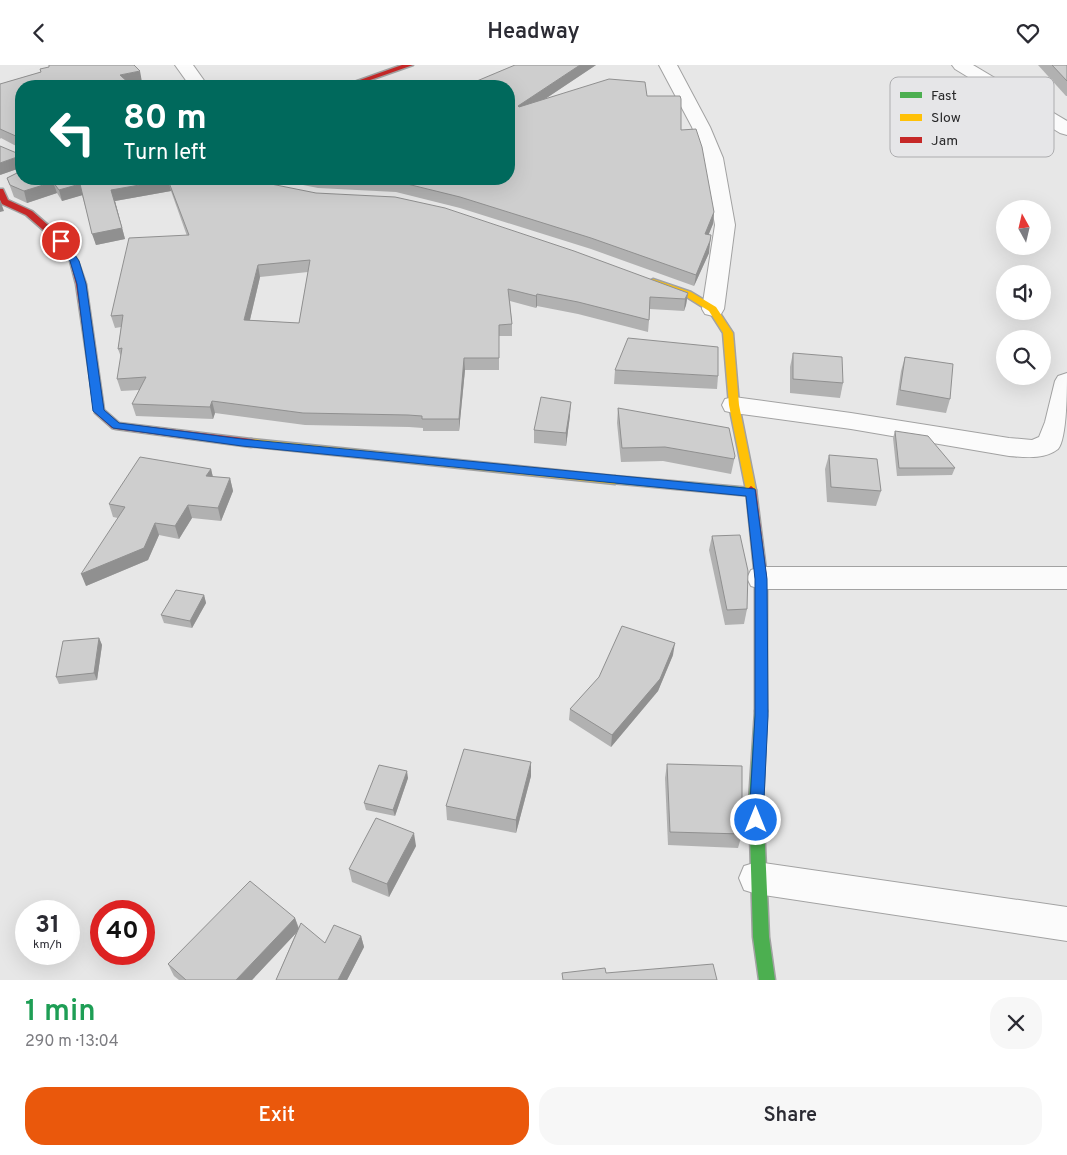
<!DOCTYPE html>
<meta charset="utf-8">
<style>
:root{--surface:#fff;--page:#f7f7f7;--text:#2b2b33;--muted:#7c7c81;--accent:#ea580c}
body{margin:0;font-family:Overpass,sans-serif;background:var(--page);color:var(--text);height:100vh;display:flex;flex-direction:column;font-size:19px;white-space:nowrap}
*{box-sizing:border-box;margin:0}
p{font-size:16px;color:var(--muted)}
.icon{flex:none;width:28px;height:28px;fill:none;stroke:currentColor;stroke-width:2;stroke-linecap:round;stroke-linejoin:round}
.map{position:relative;height:915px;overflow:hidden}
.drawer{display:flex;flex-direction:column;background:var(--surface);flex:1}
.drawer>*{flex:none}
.banner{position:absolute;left:15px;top:15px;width:500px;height:105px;border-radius:20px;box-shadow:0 5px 20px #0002;background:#00695c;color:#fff;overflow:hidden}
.needle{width:32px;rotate:352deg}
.fabs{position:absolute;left:996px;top:135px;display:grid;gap:10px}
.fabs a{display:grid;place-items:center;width:55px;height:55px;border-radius:50%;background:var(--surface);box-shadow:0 5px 20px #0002;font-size:25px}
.speed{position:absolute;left:15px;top:835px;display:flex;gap:10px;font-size:25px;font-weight:700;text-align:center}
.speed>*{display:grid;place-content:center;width:65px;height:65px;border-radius:50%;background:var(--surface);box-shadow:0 5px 20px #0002;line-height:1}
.speed small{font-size:12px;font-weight:400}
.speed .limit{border:8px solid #d22;background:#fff;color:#111}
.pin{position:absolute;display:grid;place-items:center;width:42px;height:42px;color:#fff;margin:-21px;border:2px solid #fff;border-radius:50%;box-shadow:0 1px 5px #0007}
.me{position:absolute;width:55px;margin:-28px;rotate:0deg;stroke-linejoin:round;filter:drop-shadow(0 0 4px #0008)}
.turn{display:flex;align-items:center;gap:18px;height:105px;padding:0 25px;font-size:22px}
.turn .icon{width:65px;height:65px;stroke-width:2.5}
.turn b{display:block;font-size:35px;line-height:42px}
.round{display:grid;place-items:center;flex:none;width:52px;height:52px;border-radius:20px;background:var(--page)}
.headline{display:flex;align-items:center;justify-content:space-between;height:85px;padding:0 25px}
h1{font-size:30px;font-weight:600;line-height:38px;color:#1e9e55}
.action{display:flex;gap:10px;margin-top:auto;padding:10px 25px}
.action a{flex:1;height:58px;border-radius:20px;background:var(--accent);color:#fff;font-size:20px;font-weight:600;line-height:58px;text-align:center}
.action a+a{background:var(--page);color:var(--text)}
header{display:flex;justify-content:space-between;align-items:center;height:65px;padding:0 25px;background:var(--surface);font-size:22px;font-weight:600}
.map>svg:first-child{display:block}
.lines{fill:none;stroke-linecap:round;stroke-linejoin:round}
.street-casing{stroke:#a2a2a2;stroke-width:2}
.fast-casing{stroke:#a2a2a2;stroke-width:3}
.slow-casing{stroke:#a2a2a2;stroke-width:3}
.jam-casing{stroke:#a2a2a2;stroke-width:3}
.street{fill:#fbfbfb;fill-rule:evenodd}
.fast{fill:#4caf50;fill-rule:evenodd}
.slow{fill:#ffc107;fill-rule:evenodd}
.jam{fill:#c62828;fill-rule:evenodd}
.wall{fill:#b1b1b1;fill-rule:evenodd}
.shaded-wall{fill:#909090}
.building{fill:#cecece;stroke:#909090;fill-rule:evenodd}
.route{fill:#1a73e8;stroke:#114b97}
.key{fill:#e6e6e8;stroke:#adadaf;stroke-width:1}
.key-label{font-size:14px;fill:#282829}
</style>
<header><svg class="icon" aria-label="back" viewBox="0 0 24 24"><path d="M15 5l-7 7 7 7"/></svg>Headway<svg class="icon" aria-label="heart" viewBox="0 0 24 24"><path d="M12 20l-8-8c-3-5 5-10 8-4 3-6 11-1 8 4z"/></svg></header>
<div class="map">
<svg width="1067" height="915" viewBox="0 0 1067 915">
<rect width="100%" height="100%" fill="#e7e7e7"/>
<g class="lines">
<defs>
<g id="street">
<path d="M175,0H193L208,21H190Z"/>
<path d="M659,0H677L710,62L723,93L735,160L724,244L721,249L713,251L705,249L702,244L715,160L703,93L692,62Z"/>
<path d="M952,0H973L1067,56V70L1060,68L955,4Z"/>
<path d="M1067,308C1067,325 1067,374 1058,384C1044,395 1025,392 1009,391L851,364L734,348L725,346L722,340L725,334L734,332L851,348L1009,373L1032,375L1039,372L1045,357L1055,316L1058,311Z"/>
<path d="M761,502H1067V524H761L751,521L747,513L751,505Z"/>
<path d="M757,797L1067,842V876L757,829L744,825L739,813L744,801Z"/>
</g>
<g id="fast">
<path d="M615,411L751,423L756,427L751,431L611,418L610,415Z"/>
<path d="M761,641L766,642L767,646L763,736L769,872L775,915H759L753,872L749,736L755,646L756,642Z"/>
</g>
<g id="slow">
<path d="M653,214L691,227L716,242L733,268L739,340L756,425L755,428L751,429L746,425L729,340L723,268L709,246L685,231L650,219L648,217Z"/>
<path d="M251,374L615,411L620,415L615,419L247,381L246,378L247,375Z"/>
</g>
<g id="jam">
<path d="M402,0H413L353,21H343Z"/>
<path d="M0,124H3L8,135L32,146L64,174L78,196L86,219L104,345L119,358L251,374L255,375L256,378L255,381L251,382L116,364L112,363L95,348L76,219L70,196L58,178L26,150L2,139L0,135Z"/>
<path d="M751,421L756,425L767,513V646L766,650L761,651L756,650L755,646V513L746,425Z"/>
</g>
</defs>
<use href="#street" class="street-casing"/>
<use href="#fast" class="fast-casing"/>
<use href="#slow" class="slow-casing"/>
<use href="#jam" class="jam-casing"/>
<use href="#street" class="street"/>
<use href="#fast" class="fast"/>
<use href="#slow" class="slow"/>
<use href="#jam" class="jam"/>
</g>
<g class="wall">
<path d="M515,0H596L545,34L647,31L681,65L714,147L713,159L708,170L709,188L694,221L591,184L460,143L396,127L318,123L278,115L277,114H509Z"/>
<path d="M1038,0H1067V31H1066Z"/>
<path d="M49,2L142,17L130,19L21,21V114L254,115L688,228L686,240L684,246L650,244L648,267L578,249L537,241L536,243L510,236L512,259V271H499V305H465L459,366H423V363L409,362L305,360L215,348L213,354L136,351L132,339L139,325L121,326L117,314L121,292L118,284L121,262L115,263L111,251L187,171L171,126L115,136L125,174L96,180L82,130L62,136L57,128L27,138L14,132L7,113L21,106L20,103L0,110L19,89L18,82L1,73L0,74V19L41,7ZM308,207L299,258L250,255L260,212Z"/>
<path d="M793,288L843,318L840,333L790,328V302Z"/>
<path d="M905,292L950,334L946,348L896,340L901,306Z"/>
<path d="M615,305L718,311L717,324L614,319Z"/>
<path d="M618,343L735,391L731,409L663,396L621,397L617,358Z"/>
<path d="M570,350L566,381L534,378V365Z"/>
<path d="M895,366L955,403L952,410L897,411L893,373Z"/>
<path d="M829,390L881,426L876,441L827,437L825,404Z"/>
<path d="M211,404L213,412L230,413L233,426L221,456L192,453L179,474L159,470L148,495L86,521L118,453L113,452L109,439Z"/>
<path d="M712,471L747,544L744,559L725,560L709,485Z"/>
<path d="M204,530L206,538L192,563L164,558L161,550Z"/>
<path d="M99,573L102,580L97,615L59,619L56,612Z"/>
<path d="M673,590L658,626L611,682L569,655L570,644Z"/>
<path d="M531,697V711L516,768L447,755L446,741Z"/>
<path d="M667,699L742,769L738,783L668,780L665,713Z"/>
<path d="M408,713L395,751L366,745L364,738Z"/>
<path d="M416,781L389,832L352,817L349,804Z"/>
<path d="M295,853L299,863L325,878L361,871L364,882L347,915H276L296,868L252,915H179L174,911L168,899Z"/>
</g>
<g class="shaded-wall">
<path d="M580,0H596L518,52V41Z"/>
<path d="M140,6L142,17L123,21L120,10Z"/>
<path d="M17,92L20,103L0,110V98Z"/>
<path d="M168,115L171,126L115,136L125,174L96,180L92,169L111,125Z"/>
<path d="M53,117L57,128L27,138L24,126Z"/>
<path d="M80,119L83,130L62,136L59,125Z"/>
<path d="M0,135L4,146L0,147Z"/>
<path d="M714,147L713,159L704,181L705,169Z"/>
<path d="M711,170L709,188L694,221L696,210Z"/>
<path d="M258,200L260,212L247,267L244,255Z"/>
<path d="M688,228L686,240L684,246L685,234Z"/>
<path d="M537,229V241L536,243V231Z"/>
<path d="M464,293L465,305L459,366V354Z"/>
<path d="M212,336L215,348L213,354L210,342Z"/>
<path d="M571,337L570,350L566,381V368Z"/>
<path d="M211,404L214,417L206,411Z"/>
<path d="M230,413L233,426L221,456L218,443Z"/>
<path d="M188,440L192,453L179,474L175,461Z"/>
<path d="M155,458L159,470L148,495L86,521L81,509Z"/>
<path d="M204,530L206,538L192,563L190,556Z"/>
<path d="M99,573L102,580L97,615L94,608Z"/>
<path d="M675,578L673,590L658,626L611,682L612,670Z"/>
<path d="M531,697V711L516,768V755Z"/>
<path d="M407,706L408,713L395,751L393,745Z"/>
<path d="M414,768L416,781L389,832L387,819Z"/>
<path d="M295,853L299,865L252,915H236Z"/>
<path d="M361,871L364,882L347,915H338Z"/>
</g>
<g class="building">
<path d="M49,0H134L140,6L120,10L132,21H21V101H19V94L17,92L0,98V81L19,89L18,72L0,64V19L41,7L40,4L49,2Z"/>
<path d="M515,0H580L518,41L519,42L609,14L645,17L647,31H680L681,34V65L696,64L702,82L714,147L705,169L711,170L710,176L696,210L591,173L460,132L395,116L353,114H509V21H465Z"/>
<path d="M1052,0H1067V16Z"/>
<path d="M21,106V114H253L261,117L316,128L395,132L445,143L574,186L688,228L685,234L650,232L649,255L578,237L537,229L536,231L508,224L512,259L499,260V293H464L459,354H422V351L408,350L303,348L212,336L210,342L132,339L146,312L117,314L122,283L118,284L123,250L111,251L129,173L189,170L168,115L111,125L122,163L92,169L80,119L59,125L53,117L24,126L10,120L7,113ZM310,195L299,258L244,255L258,200Z"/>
<path d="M628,273L718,282V311L615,305Z"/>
<path d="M793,288L842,292L843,318L793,314Z"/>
<path d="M905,292L953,299L950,334L900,325Z"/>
<path d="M541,332L571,337L566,368L534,365Z"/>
<path d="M618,343L729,363L735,391L734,394L665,382L622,383Z"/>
<path d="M895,366L928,371L955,403H899Z"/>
<path d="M829,390L877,394L881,426L831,422Z"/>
<path d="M140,392L211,404L206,411L230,413L218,443L188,440L175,461L155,458L144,483L81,509L125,442L109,439Z"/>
<path d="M740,470L748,506L747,544L727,545L712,471Z"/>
<path d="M176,525L204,530L190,556L161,550Z"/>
<path d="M622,561L675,578L660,614L612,670L570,644L599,612Z"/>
<path d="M99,573L94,608L56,612L63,576Z"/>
<path d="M464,684L531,697L516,755L446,741Z"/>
<path d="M667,699L742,701V769L670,767Z"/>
<path d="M379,700L407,706L393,745L364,738Z"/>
<path d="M376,753L414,768L387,819L349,804Z"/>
<path d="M250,816L295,853L236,915H186L168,899Z"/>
<path d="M301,858L325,878L334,860L361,871L338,915H276Z"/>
<path d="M713,899L717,915H563L562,908L605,903L606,908Z"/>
</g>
<path class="route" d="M61,173L64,174L79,196L86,219L104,345L119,358L242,374L755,424L767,514L768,651L763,755L761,760L756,762L751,760L749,755L755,651V514L746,431L242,381L113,363L93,346L77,219L70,196L56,176Z"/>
<rect x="890" y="12" width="164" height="80" rx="8" class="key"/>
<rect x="900" y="27" width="22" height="6" fill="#4caf50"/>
<rect x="900" y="49" width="22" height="7" fill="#ffc107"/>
<rect x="900" y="72" width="22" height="6" fill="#c62828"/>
<g class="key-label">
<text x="931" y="35">Fast</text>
<text x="931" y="57">Slow</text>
<text x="931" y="80">Jam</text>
</g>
</svg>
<div class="fabs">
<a><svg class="needle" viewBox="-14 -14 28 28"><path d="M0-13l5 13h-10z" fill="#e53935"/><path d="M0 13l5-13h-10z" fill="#7c7c81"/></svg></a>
<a><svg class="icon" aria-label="sound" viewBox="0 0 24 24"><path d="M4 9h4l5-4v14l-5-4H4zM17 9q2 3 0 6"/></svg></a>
<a><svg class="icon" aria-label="search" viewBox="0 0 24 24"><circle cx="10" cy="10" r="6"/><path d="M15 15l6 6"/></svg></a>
</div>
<div class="speed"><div>31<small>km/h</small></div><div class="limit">40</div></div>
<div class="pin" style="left:61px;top:176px;background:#d93025"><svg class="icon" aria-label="arrive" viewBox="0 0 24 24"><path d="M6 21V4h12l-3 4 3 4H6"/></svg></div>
<svg class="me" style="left:756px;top:755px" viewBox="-20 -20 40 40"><circle r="17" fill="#1a73e8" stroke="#fff" stroke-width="3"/><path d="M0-11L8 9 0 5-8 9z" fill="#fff"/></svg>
<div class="banner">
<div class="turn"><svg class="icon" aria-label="left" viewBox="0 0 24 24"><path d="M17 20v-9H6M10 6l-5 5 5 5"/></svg><div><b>80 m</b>Turn left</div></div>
</div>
</div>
<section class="drawer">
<div class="headline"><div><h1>1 min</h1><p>290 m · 13:04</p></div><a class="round"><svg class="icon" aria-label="close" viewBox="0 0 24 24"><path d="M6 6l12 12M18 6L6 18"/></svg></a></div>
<div class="action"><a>Exit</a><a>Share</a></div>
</section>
